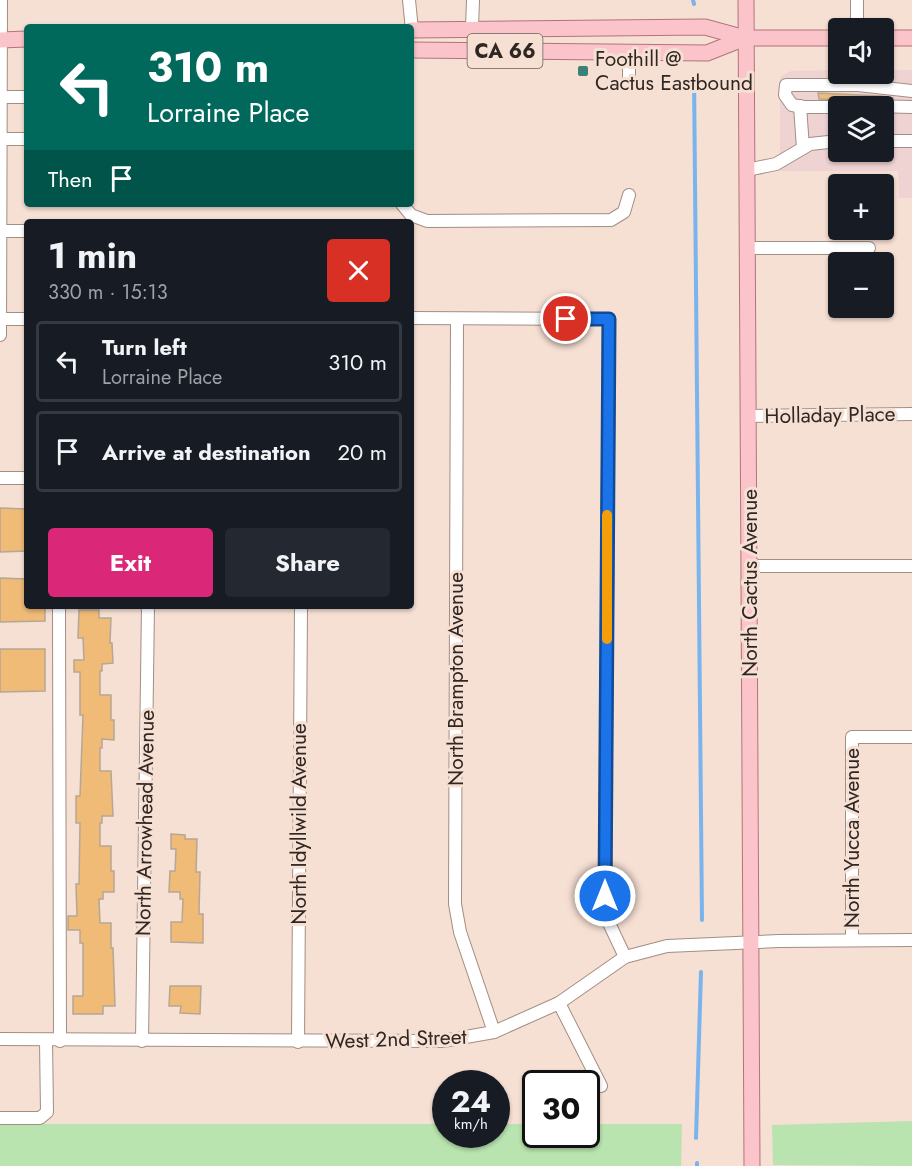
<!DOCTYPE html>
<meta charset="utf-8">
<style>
:root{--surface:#171b24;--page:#242831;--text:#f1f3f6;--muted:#9ea1a6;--line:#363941;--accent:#db2777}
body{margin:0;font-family:Jost,sans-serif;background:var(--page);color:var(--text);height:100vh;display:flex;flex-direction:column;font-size:22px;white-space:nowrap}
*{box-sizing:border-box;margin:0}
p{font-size:20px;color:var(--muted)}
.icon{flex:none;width:33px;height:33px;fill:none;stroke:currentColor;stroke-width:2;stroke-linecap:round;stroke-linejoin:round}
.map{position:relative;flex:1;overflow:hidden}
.panel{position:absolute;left:24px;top:219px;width:390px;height:390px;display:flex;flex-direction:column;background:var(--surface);border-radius:6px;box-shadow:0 2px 4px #0004}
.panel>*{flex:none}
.banner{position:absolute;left:24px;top:24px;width:390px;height:183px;border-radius:6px;box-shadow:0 2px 4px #0004;background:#00695c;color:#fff;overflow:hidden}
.fabs{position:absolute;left:828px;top:18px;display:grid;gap:12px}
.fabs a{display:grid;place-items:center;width:66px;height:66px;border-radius:6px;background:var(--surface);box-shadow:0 2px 4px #0004;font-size:30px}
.speed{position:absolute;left:432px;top:1070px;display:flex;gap:12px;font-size:30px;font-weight:700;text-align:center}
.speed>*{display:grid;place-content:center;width:78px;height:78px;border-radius:50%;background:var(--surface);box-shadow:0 2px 4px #0004;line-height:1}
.speed small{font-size:15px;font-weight:400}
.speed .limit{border:3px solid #111;border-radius:9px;background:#fff;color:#111}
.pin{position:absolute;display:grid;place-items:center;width:51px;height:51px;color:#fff;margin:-26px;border:3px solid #fff;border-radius:50%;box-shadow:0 2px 6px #0007}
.me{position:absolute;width:66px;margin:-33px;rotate:0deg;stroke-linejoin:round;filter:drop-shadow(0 0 4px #0008)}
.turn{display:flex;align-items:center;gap:21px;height:126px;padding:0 24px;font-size:27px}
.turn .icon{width:78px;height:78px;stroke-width:2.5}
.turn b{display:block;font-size:42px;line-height:51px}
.then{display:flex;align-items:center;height:57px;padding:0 24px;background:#0003;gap:12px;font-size:22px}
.round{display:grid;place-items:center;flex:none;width:63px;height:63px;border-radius:6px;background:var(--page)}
.overview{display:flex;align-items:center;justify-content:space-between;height:102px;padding:0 24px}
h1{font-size:36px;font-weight:700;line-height:45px}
.cta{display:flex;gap:12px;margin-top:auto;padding:12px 24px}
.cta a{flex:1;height:69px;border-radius:6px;background:var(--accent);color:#fff;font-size:24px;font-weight:700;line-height:69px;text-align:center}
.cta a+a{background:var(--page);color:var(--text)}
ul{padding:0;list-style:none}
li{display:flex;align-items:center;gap:18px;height:81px;margin:0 12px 9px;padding:0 12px;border:3px solid var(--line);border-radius:6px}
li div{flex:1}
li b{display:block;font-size:22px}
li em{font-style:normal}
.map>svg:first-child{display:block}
.commercial{fill:#eed3d2;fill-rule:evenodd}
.green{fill:#b9e4af}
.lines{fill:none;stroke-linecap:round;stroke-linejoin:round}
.stream{stroke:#79b4ee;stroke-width:4}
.building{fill:#efbb77;stroke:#b6a795;stroke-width:1.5}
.minor-casing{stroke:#a38e83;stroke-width:14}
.major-casing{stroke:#b27479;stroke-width:17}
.minor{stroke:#fff;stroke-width:12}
.major{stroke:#fbc4ca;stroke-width:15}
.route-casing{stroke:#114b97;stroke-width:15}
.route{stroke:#1a73e8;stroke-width:10}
.slow{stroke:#f59e0b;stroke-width:10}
.poi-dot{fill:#3c8177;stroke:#f6dfd3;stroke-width:2}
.labels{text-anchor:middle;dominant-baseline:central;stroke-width:6;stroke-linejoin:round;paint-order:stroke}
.shield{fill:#f6dfd3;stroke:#6b5e58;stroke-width:1.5}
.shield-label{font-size:20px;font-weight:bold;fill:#302723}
.poi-label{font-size:21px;fill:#302723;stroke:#f6dfd3;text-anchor:start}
.street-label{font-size:21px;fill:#302723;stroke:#f6dfd3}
</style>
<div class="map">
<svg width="912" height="1166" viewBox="0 0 912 1166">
<rect width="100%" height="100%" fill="#f6dfd3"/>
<path class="commercial" d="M838,70V74H884V70H912V198H899L898,171H780V77L791,71ZM838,106H884V152H838Z"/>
<g class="green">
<path d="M912,1121V1166L773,1165L772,1125Z"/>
<path d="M0,1124H445L446,1134H496L497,1124H535L536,1134H586L587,1124H682L681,1166H0Z"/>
</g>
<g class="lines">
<g class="stream">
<path d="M693,0L694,4"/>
<path d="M694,76L702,920"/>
<path d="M696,1138L701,972"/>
<path d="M697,1166V1163"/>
</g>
</g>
<g class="building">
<path d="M818,93L881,96L894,98H871L864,101L863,106H846L842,100L819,99Z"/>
<path d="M0,508L27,509V551L0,552Z"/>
<path d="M0,578L27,579V606H45V621L0,622Z"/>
<path d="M79,610H99V618H111L110,643H112L113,663L102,664V671H100V695H111V720H114V740L102,739V748H100V771H111L113,816H102V823H100V846H111V871H114V892H103V899H99L100,923H111V948H113L115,1006H103V1014H73V996H83V943H80V930H68V916H77L76,884H79L80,823H76V796H80L83,715H80V672H74V660H84L83,638H78Z"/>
<path d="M0,649H45V691L0,692Z"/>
<path d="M171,834L185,835V839H197L196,872H200L199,914H203V943L171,942V922H182L183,899H180V892H169L170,871H175L176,849H171Z"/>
<path d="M170,986H201L200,1014L180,1013L181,1006H169Z"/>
</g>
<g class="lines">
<defs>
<g id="minor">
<path d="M409,0L412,30"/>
<path d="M857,0V28"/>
<path d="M472,28L473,0"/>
<path d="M629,52V83"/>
<path d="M1,97H27"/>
<path d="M800,106L803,148"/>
<path d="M871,106L912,107"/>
<path d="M838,107H804L792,105L785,95L786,85H858L912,91"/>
<path d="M1,139H27"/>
<path d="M884,141H912"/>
<path d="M747,170L776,164L810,144L838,141"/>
<path d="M402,204L411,215L427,221L611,220L624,212L629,195"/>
<path d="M1,231H27"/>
<path d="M747,248H869"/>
<path d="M411,318L609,319L605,896L609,923L625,957"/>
<path d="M0,319H27"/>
<path d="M457,319L455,904L460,932L494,1032"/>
<path d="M0,335L1,0"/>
<path d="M749,416L912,414"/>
<path d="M0,478H27"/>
<path d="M750,566H912"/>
<path d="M59,606L60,1041"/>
<path d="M852,939V737H912"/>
<path d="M559,1003L601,1086"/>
<path d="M0,1039L443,1041L494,1032L559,1003L625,957L667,946L779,941L912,940"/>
<path d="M142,1041L148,606"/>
<path d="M298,1042L301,606"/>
<path d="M0,1118H40L47,1112L46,1041"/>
</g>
<g id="major">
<path d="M746,0L752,1166"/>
<path d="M411,30L705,27L745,38H838"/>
<path d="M884,38H912"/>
<path d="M0,40L27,39"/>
<path d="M411,50L707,53L745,38"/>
</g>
</defs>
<use href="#minor" class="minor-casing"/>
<use href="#major" class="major-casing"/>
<use href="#minor" class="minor"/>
<use href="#major" class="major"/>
</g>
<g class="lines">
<defs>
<path id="route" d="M566,319H609L605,896"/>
</defs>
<use href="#route" class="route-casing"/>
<use href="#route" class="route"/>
<path class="slow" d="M607,639V515"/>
</g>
<rect class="poi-dot" x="577" y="65" width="12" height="12" rx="3"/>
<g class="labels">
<rect class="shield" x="467.5" y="34" width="75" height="34" rx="4.5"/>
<g class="shield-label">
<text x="505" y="51">CA 66</text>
</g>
<g class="poi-label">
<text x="595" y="59">Foothill @<tspan x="595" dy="24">Cactus Eastbound</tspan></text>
</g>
<g class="street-label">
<text transform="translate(830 415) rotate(-1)">Holladay Place</text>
<text transform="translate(750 583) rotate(-90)">North Cactus Avenue</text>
<text transform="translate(456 679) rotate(-90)">North Brampton Avenue</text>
<text transform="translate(145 823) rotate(-89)">North Arrowhead Avenue</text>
<text transform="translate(299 824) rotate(-90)">North Idyllwild Avenue</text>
<text transform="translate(852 838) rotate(-90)">North Yucca Avenue</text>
<text transform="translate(396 1039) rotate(-2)">West 2nd Street</text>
</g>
</g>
</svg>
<div class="fabs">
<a><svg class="icon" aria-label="sound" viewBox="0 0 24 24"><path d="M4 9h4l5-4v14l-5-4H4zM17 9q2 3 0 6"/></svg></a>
<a><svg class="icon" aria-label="layers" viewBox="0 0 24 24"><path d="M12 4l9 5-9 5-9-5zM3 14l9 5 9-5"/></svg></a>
<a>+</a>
<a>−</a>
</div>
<div class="speed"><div>24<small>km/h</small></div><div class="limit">30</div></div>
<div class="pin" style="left:566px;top:319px;background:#d93025"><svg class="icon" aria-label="arrive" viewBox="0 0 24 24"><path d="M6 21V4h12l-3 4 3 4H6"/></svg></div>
<svg class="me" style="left:605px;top:896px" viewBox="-20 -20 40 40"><circle r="17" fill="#1a73e8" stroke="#fff" stroke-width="3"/><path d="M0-11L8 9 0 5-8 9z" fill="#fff"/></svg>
<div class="banner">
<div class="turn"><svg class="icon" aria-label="left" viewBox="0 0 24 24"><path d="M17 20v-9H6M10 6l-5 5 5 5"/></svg><div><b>310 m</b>Lorraine Place</div></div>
<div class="then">Then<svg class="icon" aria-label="arrive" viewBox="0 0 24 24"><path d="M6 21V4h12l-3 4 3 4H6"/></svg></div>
</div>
<section class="panel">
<div class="overview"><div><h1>1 min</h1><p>330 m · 15:13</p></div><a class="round" style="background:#d93025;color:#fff"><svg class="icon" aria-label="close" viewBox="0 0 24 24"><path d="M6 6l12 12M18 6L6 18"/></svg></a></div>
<ul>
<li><svg class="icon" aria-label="left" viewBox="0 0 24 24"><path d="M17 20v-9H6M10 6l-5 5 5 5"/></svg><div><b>Turn left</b><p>Lorraine Place</p></div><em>310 m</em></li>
<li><svg class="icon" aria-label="arrive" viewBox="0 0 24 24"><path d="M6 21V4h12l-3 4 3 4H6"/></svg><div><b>Arrive at destination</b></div><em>20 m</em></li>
</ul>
<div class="cta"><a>Exit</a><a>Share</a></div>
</section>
</div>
